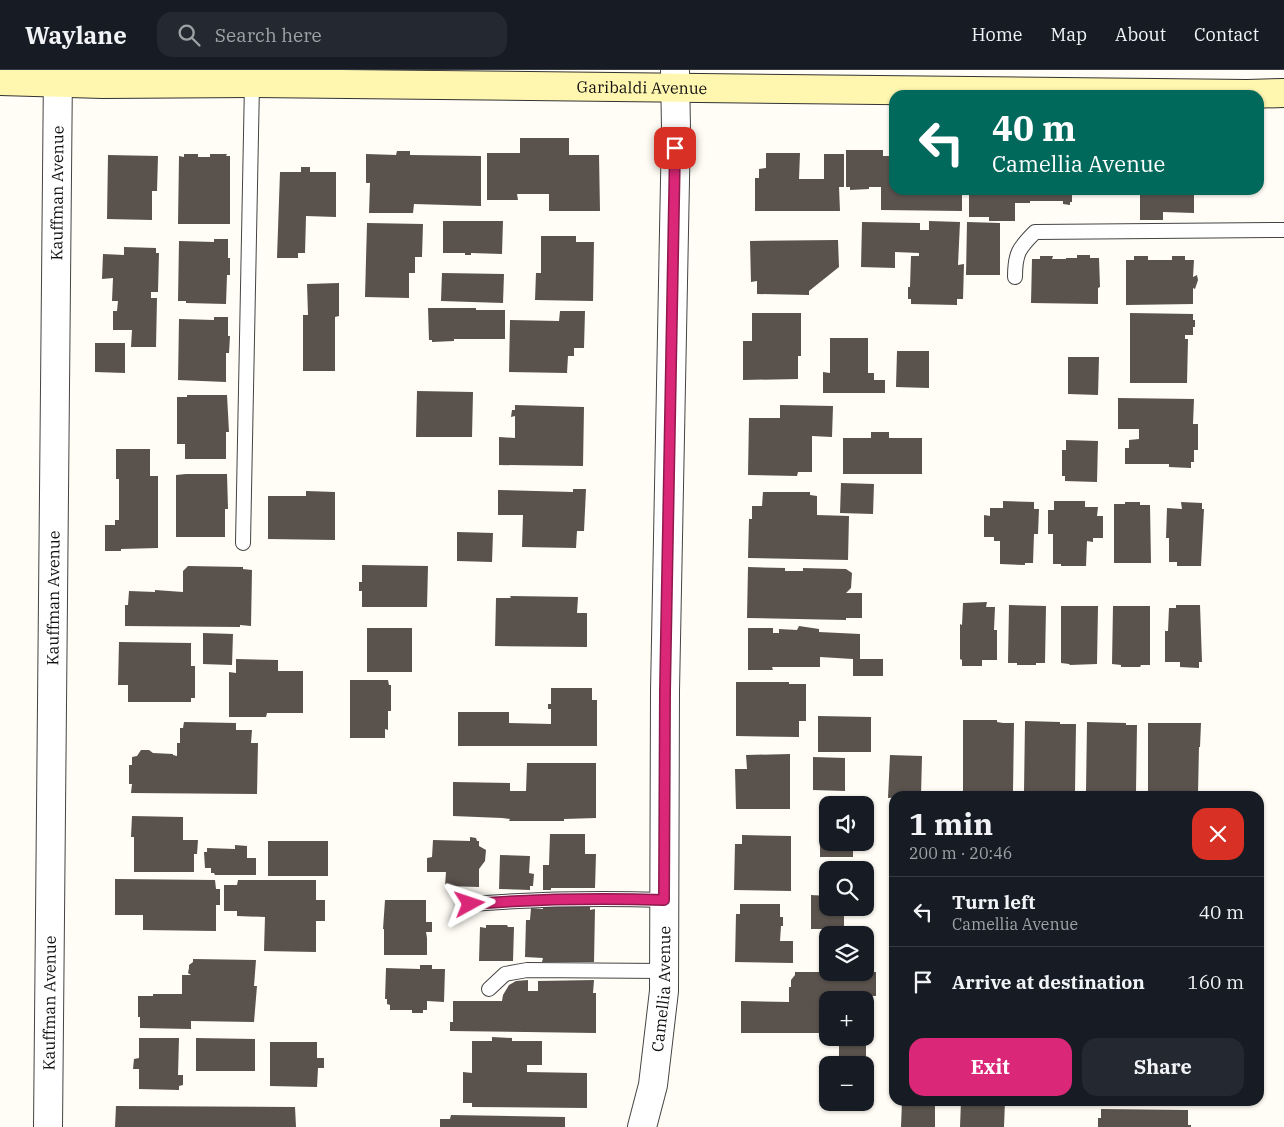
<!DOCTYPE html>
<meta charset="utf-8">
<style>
:root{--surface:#171b24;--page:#242831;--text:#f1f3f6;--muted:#9ea1a6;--line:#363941;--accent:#db2777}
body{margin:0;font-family:"IBM Plex Serif",serif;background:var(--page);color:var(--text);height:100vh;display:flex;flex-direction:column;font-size:19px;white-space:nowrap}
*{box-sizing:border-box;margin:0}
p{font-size:16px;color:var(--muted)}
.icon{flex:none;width:28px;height:28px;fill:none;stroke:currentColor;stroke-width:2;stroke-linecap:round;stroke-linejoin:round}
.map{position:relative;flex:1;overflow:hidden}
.side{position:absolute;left:889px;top:721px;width:375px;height:315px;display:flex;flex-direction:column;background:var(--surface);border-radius:15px;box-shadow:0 1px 4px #0004}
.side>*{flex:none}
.banner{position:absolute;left:889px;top:20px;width:375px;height:105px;border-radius:15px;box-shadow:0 1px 4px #0004;background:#00695c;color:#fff;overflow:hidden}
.fabs{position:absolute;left:819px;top:726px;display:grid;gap:10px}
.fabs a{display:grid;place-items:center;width:55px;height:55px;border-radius:10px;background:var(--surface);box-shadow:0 1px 4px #0004;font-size:25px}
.pin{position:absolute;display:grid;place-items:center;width:42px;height:42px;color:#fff;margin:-21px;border-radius:10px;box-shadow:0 2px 8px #0006}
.me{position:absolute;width:55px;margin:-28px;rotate:85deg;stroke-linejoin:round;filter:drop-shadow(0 0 4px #0008)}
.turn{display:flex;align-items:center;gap:18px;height:105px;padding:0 20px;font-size:22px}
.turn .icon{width:65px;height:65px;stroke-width:2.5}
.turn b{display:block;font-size:35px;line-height:42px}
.round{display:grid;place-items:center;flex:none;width:52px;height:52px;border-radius:15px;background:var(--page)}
.overview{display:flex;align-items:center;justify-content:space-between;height:85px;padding:0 20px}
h1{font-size:30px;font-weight:700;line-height:38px}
.cta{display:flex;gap:10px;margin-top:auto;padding:10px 20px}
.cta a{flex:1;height:58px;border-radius:15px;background:var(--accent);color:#fff;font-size:20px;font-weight:700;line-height:58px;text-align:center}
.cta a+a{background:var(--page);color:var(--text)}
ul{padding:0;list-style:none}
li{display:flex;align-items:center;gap:15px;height:70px;padding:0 20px;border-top:1px solid var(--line)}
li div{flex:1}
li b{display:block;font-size:19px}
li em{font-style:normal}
header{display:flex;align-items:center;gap:30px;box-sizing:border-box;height:70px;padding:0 25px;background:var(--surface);border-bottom:1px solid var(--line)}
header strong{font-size:24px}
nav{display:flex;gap:28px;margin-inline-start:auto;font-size:18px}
.search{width:350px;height:45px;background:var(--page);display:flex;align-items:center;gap:12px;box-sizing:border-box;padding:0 18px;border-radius:15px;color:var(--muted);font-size:19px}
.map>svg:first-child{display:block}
.building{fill:#5a524d}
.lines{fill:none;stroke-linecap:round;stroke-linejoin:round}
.lane-casing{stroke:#444;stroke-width:16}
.street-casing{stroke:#444;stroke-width:30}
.secondary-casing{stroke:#333;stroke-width:30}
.lane{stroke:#fff;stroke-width:14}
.street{stroke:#fff;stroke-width:28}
.secondary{stroke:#fff6b0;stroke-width:28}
.route-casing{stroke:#8e194d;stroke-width:12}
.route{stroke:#db2777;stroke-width:9}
.labels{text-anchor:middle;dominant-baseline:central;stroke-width:5;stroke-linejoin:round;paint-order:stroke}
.street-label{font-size:16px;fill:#111;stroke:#fff}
</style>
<header>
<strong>Waylane</strong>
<div class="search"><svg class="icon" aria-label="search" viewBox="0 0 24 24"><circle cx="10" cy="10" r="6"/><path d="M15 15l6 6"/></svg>Search here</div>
<nav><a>Home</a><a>Map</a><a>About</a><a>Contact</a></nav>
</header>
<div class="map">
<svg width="1284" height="1057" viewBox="0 0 1284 1057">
<rect width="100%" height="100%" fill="#fffdf5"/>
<g class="building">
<path d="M520,68H569V85H599L600,141H549V124H517L518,130H487V83H520Z"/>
<path d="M846,80H883V86H894V120H962V141L881,140V117H869V119L850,120V117H846Z"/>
<path d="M397,81H410V85L481,86V136L414,134L413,143H369L370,113H366V84L396,85Z"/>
<path d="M766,83H800L799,109H824V84H844V117H839L840,141H755V108H759V99L766,98Z"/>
<path d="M184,84H198V87H210V84H227L226,86H230V154H178L179,86L184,87Z"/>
<path d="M108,85L158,86L157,121H152V150L107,149Z"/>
<path d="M301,97H310V102H336V147L306,146L305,183H298V188H277L280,102H301Z"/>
<path d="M969,120H1072V132H1070V135L1063,134V131H1030V133H1015V151H989V147H969Z"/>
<path d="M1138,120H1194V143L1163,142V150H1140V125H1138Z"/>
<path d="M443,151H503L502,184L471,183V185H465V183H443Z"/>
<path d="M929,151L960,152L958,195L964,194L963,229H957V235L911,234V229H908V217H910L911,186H919V183L895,182V198L861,197L862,152L920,153V160H929Z"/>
<path d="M967,152L1000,153V205H966Z"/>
<path d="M367,153L423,154L422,187H415V203H409V228L365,227Z"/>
<path d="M541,166H576V172H594L593,231L535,230L536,203H541Z"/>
<path d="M214,169H228V188H230V205H227L226,234L186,233V231H178L179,171L214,172Z"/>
<path d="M838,170L839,197L809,221V225L757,224V211L751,212L750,171Z"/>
<path d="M124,177L156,178V183H159L158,222H151V228H157L156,277H131L132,260H113V241H117L118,231H112L113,208L102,209L103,184L124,185Z"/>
<path d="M1077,185H1090V188H1099L1100,217L1098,218V234L1031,233L1032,189H1040V186H1053L1052,189H1066V188H1077Z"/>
<path d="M1134,186H1148V190H1172V186H1185V190H1194L1193,207L1197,205L1198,210L1195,219L1193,218V234L1126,235V190H1134Z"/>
<path d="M442,203L504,204L503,233L441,231Z"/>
<path d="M339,213V246L335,247V301H303V245H308L307,214Z"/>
<path d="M428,238H476V240H505V269H454V271L432,272V270H429Z"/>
<path d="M560,241H585L584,278H574V286H568L567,303L509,302L510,250L559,251Z"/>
<path d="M752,243H801V286H798V309L743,310V271H752Z"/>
<path d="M1130,243L1193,244V250H1195V257H1193V265H1185V269H1188L1187,313H1130Z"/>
<path d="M214,247H228V266H230L229,283H226V312L178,310L179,249L214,250Z"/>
<path d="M830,268H868V303H874V310H885V323H823V302L830,303Z"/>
<path d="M95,273H125V303L95,302Z"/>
<path d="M897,281H929V318L896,317Z"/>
<path d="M1068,287H1099L1098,325L1068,324Z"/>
<path d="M417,321L473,322L472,367H416Z"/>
<path d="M187,325H227L229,362H226V389H185V374H177V327H187Z"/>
<path d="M1118,328L1194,329L1193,354H1198V380H1194V392H1191V398L1169,397V394H1125V378H1129V370L1139,369V359H1118Z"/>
<path d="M515,335L584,337L583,396L499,395V367L515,368V346L511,347L512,340H515Z"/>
<path d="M780,335L833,336L832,367L812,366V402H798L797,406L748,405L749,348H780Z"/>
<path d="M871,362H889V368H922V404H843V368H871Z"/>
<path d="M1066,370L1098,371L1097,412L1065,411V406H1062V380H1066Z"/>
<path d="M116,379H150V406H158V478L121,479V481H105V455H115V450H119V409H116Z"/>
<path d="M186,404H227L228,439H225V467H176V405Z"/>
<path d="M841,413L874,414L873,444L840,443Z"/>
<path d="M573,419H586L584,461H577L576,478L522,477L523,445H498V420L573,422Z"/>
<path d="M306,421L335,422V470L268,469V426H306Z"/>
<path d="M763,422H810V425L817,426V445L849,446L848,490L748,488L749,449H752V436H762Z"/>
<path d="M1003,431L1034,432V439H1039L1038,464H1034L1033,493H1025V495L1000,494V471H994V467H984V445L990,446V438H1003Z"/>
<path d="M1054,431H1085V437H1098L1097,446H1103V468H1093V472L1087,471L1086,496H1061V494H1053V464H1048V440H1054Z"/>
<path d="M1125,432H1140V435H1150L1151,493H1114V434H1125Z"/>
<path d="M1181,432L1202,433V439H1204L1201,496H1177V492H1169V468H1166L1167,438L1182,439Z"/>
<path d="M457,462L493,463L492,492L457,491Z"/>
<path d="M362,495L428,496L427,537H362V521H359V512H362Z"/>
<path d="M188,496L243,497V499L252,500L251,556L240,555V557L125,556V535H128L129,521L155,522V520L183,522V501Z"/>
<path d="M748,497L785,498V501H803V498L846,499L852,503L851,518L846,523H862V548H846V550L747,548Z"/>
<path d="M510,526L578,527L577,543H587V577L495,576L496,528H511Z"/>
<path d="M987,532L986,537H995L994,560H997V590H982V596H962V590L960,589V554L962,555L963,533Z"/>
<path d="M1009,535L1046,536L1045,593H1036V595H1017V593H1008Z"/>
<path d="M1176,535H1200L1202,592H1199V598L1180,597V592H1165V561H1168L1169,538H1176Z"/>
<path d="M1061,536H1098L1097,594L1070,595L1069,594L1061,593Z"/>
<path d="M1113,536H1150V595H1141L1140,597H1121V595L1112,594Z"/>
<path d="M799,556L819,559V562L860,564V589H883V606H853V589L820,587V597H772L773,600H748V558H773V563H779V559L797,560Z"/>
<rect x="367" y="558" width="45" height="44"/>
<path d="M203,563L233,564L232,595L203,594Z"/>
<path d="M119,572L191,573V596H195V628H191V632H128V615H118Z"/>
<path d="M236,589L278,590V601H303V643H267L266,647H229V602L236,603Z"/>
<path d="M350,610H388L389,615H391V641H388V660L385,659V668H350Z"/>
<path d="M736,612H789V614H806V651H799V667L736,666Z"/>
<path d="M551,618H592V630H597V676H458V642H509V653L551,654V639H548V634H551Z"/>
<path d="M818,646L871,647V682H818Z"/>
<path d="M963,650H997V652L1003,653H1014L1013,721H963Z"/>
<path d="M1025,651L1060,652V654H1076L1075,722H1024Z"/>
<path d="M184,652L236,653V660H252L251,673H258L257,724L131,723L132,714H129V695H132V687L137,686L141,680H149L153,683L173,684V685L177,686V673H180V658H183Z"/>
<path d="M1087,652L1126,653V655H1137L1136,722H1086Z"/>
<path d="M1148,653H1201L1200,677H1199L1198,723H1166V726L1148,723Z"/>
<path d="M790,684V739H736L735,699H747L746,685Z"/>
<path d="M890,685L922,686L921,726L888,728Z"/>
<path d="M813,687L845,688V721L813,720Z"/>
<path d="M527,693H596V748L564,749V751H509L510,749L502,748L453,746V712L510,713V721H526Z"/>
<path d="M132,746L183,747V770H198L197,784H194V802H134V767H131Z"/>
<path d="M820,754H828V772H853V787H820Z"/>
<path d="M550,764H585V784H596L595,818H551V820H543V795H549Z"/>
<path d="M742,765L791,766V821L734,820L735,774H742Z"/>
<path d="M470,767L476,768L477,771H479V776L486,780L485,791L479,799V817L445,816L446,802H427V788L432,787L433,770L470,771Z"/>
<rect x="268" y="771" width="60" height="35"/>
<path d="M235,775L247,776V788H256V805H215L214,803H211V798H205L204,782H207V778L235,779Z"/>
<path d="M500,785L530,786L529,803L534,804L533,816H530V820L499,819Z"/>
<path d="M115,809L215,810L216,819H220V835H216V861L143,860V845H115Z"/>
<path d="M238,810H316V830H325V851H316V882L264,881L265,847L237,846V841H224V815H237Z"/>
<path d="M811,825L828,826V838H844V859H811Z"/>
<path d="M385,830H426V852H432V862H426L427,868V885H384V859H383Z"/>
<path d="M740,834H780V847H783V856H781L780,871H793V893L735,892L736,844H740Z"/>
<path d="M543,837H590V840L595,839L594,892H542L543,888L525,887L526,850H530L531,838L543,839Z"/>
<path d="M486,855H507L508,857H514L513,891H479L480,857L486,858Z"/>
<path d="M193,889L256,890L254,916H257L254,952L191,951V959L140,958V947H138V926H153V924H182V905H191L188,903L189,898V895L193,892Z"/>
<path d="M420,895H432V899H445L444,932L427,931V940H423V943H412V940H390V935L387,934V929H385L386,898L420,899Z"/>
<path d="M795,902H876V926H863V930H828V963H741V931L789,932V917H791V910L795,905Z"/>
<path d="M528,910V921H538V911L594,910L593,923H596V963L450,961V952H453V931H502L503,925L509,915L516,911Z"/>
<path d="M492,967L512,968V971H542V995H527V1002L587,1003V1038L472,1037V1033H463V1002L472,1003V971H492Z"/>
<path d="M139,968H179L178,1005H183V1015L179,1016V1020L139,1019V999H133L134,989L139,988Z"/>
<path d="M196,968L255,969V1001H196Z"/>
<path d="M270,972H317V988H324V998H318L317,1017L270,1016Z"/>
<path d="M866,975V995H839V976Z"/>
<path d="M902,1031H935V1057H901Z"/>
<path d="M961,1031H1005L1004,1057H960Z"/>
<path d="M116,1036L295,1037L296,1057H115Z"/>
<path d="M1101,1039L1188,1040V1055H1191V1057H1098V1048H1101Z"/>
<path d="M451,1045L565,1047V1057H440V1049H450Z"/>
</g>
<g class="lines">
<defs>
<g id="lane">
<path d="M1015,207C1015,183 1019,178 1035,162L1284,160"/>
<path d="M243,473L252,13"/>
<path d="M470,834C535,829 599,828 664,830"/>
<path d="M489,919L505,904L527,900L664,901"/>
</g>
<g id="street">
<path id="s1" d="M48,1057L58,0"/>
<path id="s2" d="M642,1057L653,1015L664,921L665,621L676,59L675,0"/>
</g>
<g id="secondary">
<path id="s3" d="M0,11L103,14L252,13L1247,24L1284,23"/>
</g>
</defs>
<use href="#lane" class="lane-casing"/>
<use href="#street" class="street-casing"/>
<use href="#secondary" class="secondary-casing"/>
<use href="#lane" class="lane"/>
<use href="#street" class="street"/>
<use href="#secondary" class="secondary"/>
</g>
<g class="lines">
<defs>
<path id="route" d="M470,834C535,829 599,828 664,830L665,621L675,78"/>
</defs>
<use href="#route" class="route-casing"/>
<use href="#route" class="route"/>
</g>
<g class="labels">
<g class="street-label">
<text stroke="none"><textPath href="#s3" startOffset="642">Garibaldi Avenue</textPath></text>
<text stroke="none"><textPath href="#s1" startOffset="934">Kauffman Avenue</textPath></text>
<text stroke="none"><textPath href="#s1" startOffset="529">Kauffman Avenue</textPath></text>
<text stroke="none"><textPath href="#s2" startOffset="140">Camellia Avenue</textPath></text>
<text stroke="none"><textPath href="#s1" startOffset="124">Kauffman Avenue</textPath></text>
</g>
</g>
</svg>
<div class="fabs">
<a><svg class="icon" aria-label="sound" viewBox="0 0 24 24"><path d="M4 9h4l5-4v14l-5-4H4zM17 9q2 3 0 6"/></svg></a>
<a><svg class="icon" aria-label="search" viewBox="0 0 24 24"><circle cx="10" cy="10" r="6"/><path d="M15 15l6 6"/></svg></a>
<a><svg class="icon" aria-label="layers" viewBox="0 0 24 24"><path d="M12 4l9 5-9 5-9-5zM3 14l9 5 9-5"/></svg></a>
<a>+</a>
<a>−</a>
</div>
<div class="pin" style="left:675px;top:78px;background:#d93025"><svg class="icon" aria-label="arrive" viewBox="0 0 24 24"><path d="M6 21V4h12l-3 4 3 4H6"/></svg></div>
<svg class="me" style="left:470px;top:834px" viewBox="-20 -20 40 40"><path d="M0-17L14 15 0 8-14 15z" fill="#db2777" stroke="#fff" stroke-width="4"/></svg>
<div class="banner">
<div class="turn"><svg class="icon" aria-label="left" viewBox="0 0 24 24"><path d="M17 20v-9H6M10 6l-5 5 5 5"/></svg><div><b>40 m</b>Camellia Avenue</div></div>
</div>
<section class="side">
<div class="overview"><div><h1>1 min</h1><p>200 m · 20:46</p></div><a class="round" style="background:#d93025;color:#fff"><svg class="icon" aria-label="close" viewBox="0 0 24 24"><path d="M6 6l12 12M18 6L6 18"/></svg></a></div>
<ul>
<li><svg class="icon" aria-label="left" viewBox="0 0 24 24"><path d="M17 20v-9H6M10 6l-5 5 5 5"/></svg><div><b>Turn left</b><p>Camellia Avenue</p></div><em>40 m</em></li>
<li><svg class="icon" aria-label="arrive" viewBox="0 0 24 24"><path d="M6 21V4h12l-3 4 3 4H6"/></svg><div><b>Arrive at destination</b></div><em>160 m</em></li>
</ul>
<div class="cta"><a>Exit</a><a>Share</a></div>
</section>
</div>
